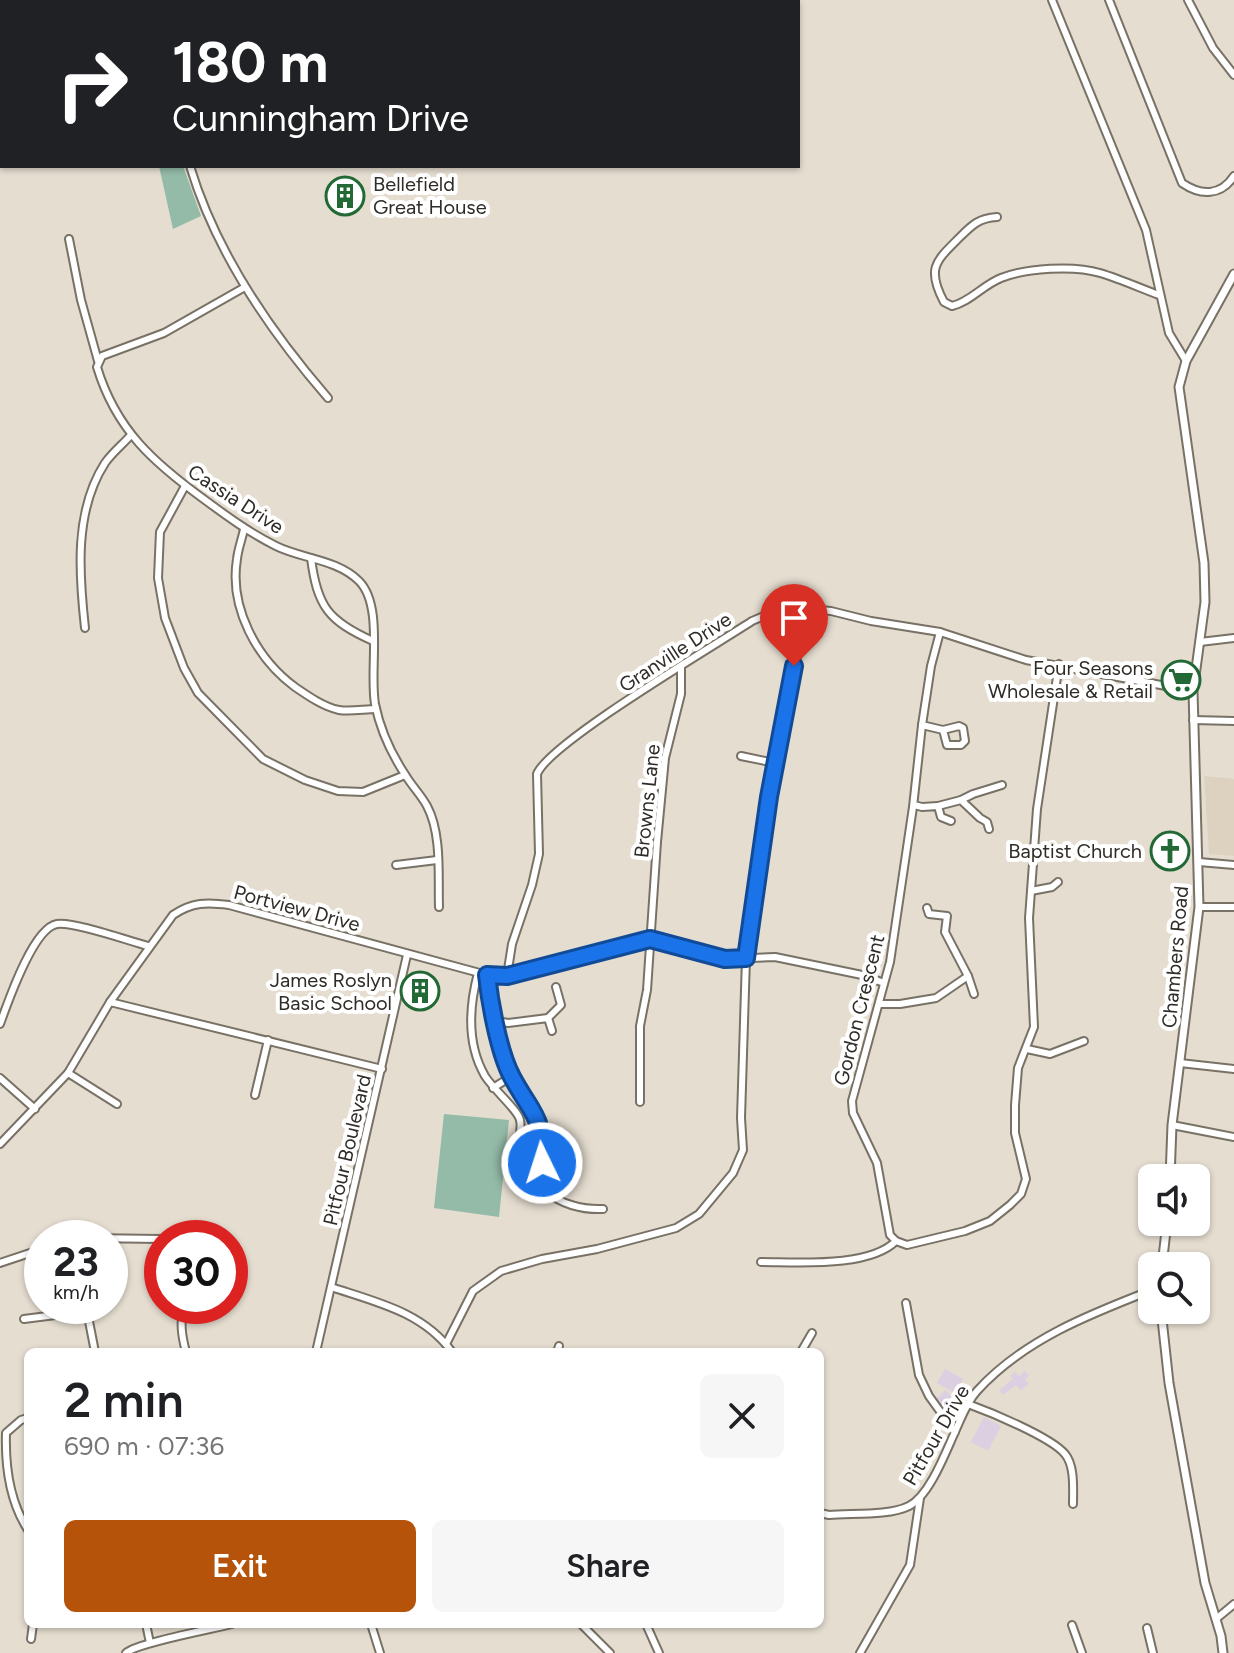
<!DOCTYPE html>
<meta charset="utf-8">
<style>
:root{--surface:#fff;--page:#f6f6f6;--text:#202124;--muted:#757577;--accent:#b45309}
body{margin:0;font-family:Figtree,sans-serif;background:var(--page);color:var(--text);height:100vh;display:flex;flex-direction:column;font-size:30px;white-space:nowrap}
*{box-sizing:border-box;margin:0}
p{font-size:26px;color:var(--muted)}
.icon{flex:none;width:44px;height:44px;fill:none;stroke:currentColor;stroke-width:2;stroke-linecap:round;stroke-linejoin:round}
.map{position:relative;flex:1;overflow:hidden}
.side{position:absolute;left:24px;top:1348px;width:800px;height:280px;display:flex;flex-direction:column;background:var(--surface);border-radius:12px;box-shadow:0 2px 6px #0004}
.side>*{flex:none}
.top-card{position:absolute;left:0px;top:0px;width:800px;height:168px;box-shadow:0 2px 6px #0004;background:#202124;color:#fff;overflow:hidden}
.buttons{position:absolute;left:1138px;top:1164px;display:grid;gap:16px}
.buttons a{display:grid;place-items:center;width:72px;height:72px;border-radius:12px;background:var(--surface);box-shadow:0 2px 6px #0004;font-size:40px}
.speed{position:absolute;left:24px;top:1220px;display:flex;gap:16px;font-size:40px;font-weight:700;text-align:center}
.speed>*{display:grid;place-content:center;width:104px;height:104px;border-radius:50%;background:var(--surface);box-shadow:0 2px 6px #0004;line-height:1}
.speed small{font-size:20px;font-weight:400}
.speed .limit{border:12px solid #d22;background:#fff;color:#111}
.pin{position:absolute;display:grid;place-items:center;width:68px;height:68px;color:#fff;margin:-82px -34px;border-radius:50% 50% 50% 0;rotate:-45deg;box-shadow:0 0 8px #0007}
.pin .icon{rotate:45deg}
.me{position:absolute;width:88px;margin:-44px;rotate:356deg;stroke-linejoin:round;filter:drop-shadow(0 0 6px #0008)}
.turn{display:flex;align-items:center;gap:28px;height:168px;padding:0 40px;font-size:36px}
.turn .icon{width:104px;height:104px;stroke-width:2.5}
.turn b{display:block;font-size:56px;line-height:68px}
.round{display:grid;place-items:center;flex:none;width:84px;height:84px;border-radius:12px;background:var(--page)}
.overview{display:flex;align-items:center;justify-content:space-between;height:136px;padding:0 40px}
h1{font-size:48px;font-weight:600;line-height:60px}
.cta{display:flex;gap:16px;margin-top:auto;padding:16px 40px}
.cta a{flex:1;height:92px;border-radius:12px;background:var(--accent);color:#fff;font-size:32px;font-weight:600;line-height:92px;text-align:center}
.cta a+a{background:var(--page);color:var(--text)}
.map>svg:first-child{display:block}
.commercial{fill:#ddcfe2}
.built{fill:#ddd2bf}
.green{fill:#94bba8}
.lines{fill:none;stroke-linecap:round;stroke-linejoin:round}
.minor-casing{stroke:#787165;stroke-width:10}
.tertiary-casing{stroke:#787165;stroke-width:11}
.minor{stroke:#fff;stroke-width:6}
.tertiary{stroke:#fff;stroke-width:7}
.route-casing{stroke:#114b97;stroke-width:20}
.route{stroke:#1a73e8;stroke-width:14}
.labels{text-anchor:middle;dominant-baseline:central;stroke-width:8;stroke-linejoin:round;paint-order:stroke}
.poi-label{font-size:20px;fill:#2f2c27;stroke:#fff;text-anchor:end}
.street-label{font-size:20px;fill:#2f2c27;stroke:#fff}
</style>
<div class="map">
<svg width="1234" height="1653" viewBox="0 0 1234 1653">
<rect width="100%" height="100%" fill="#e5ddd0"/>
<g class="commercial">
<path d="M945,1369L963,1379L955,1393L937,1383Z"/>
<path d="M1025,1371L1029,1376L1025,1379L1029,1384L1021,1390L1016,1385L1003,1395L999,1390L1013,1379L1010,1376L1015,1372L1019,1376Z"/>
<path d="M946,1390L960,1406L948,1417L934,1401Z"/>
<path d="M984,1417L1001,1426L988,1451L971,1442Z"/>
</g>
<path class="built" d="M1204,776L1234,779V856L1209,854Z"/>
<g class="green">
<path d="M159,166H183L201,216L173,229Z"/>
<path d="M444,1114L509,1120L499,1217L434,1208Z"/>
</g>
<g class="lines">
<defs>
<g id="minor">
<path d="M461,0L465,2"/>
<path d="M1052,0L1146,230L1169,333L1186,361"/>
<path d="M1109,0L1182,183C1201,196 1221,196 1234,176"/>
<path d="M1188,0L1213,48L1234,75"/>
<path d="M173,2V0"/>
<path d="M560,2L565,0"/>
<path d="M190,166C216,253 269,330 328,398"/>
<path d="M997,217C979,218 972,225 960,237C936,261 926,268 944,302L952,306C970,302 983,285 1001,278C1026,268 1074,265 1100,273C1120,279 1140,288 1159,295"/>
<path d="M69,239L81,300L98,361"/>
<path d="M245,287L164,333L102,356L97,367C116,430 154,463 205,500C228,517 250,533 276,546C302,559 337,559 359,581C384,606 369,670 375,704C380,729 392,755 406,776C412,786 421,795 427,806C442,834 438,876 439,907"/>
<path d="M185,486L160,532L158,578L165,618L184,668L198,693L263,759L305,780L338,791L363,792L405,775"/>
<path d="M244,529C242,539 238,549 237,559C229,608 257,659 295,687C308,696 324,707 339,710C350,712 365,709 376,709"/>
<path d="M311,558C317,606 328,621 373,641"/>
<path d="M85,628C79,574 74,511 105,463C112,453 123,444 131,435"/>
<path d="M940,632L931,666L922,725L913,807L890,962L852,1101L853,1113L877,1163L890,1235L896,1241L907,1245L965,1231L990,1221L1010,1205L1021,1194L1026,1179L1015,1133V1105L1018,1068L1034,1027L1029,918L1037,809L1059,664"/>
<path d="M1200,642L1234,638"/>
<path d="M1193,720L1234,721"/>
<path d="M922,725L943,730L947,745H961L965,741L963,728L959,726L943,730"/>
<path d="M741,756L775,763"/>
<path d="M961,800L973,794L1002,785"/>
<path d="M914,805L922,807L938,806L941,817L951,821"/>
<path d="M938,806L961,800L980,818L987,822L989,829"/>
<path d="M1199,862L1234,865"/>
<path d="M396,865L437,860"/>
<path d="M1031,891L1052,887L1058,882"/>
<path d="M1199,907H1234"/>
<path d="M478,973C469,1007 467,1045 485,1076C493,1089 518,1110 520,1120C522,1128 519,1137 518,1145"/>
<path d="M487,975L490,1003L512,1076"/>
<path d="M507,976L512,944L532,885L539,854L537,774C549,743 714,646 752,621L776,611L796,608L831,611L871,621L940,632L1026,660L1193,691"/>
<path d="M968,976L974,994"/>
<path d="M110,1002L382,1069"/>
<path d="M879,1004H900L936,998L968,976L945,932L947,916L929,914L927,908"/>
<path d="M548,1018L561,1005L556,987"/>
<path d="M497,1021L508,1023L548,1018L552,1031"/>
<path d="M0,1024C8,1002 33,928 57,924C73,921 129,941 148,946"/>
<path d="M1027,1049L1050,1054L1084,1041"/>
<path d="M1180,1063L1234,1069"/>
<path d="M68,1073L117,1104"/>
<path d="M0,1078L35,1109"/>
<path d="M493,1088L512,1076L535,1111L541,1127L545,1190C559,1204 583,1210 603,1209"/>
<path d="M255,1095L268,1040"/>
<path d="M640,1102V1026L647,990L657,842L665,758L681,694V668"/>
<path d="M1172,1125L1234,1137"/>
<path d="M0,1144L68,1073L110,1002L173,915C192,902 207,902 229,905L487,975L507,976L650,939L725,959L775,957L862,975L884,983"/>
<path d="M84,1238L162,1239"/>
<path d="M761,1262C797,1262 869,1268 896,1241"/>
<path d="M0,1263L42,1249"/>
<path d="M331,1287C376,1302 423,1312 452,1352"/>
<path d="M906,1303L919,1375L929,1396L955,1432"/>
<path d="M86,1306L95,1352"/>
<path d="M185,1306C179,1321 182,1337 186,1352"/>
<path d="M24,1319L87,1311"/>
<path d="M446,1344L473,1291L501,1271L542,1259L597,1249L676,1228L699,1214L733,1173L743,1150L741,1118L746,958L774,772L807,608"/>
<path d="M316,1352L407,955"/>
<path d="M557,1352L559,1346"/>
<path d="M801,1352L812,1333"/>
<path d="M968,1404C990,1412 1051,1437 1065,1454C1075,1466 1073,1489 1073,1504"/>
<path d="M28,1418L21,1420L6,1433C5,1466 10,1502 28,1530"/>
<path d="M820,1513L829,1515C852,1513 889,1516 909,1506C929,1496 945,1454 954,1434C961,1419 966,1403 977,1391C1023,1340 1090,1314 1152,1290"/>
<path d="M1216,1619L1234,1604"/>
<path d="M146,1624L150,1643"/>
<path d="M371,1624L380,1653"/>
<path d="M581,1624L610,1653"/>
<path d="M646,1624L659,1653"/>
<path d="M1072,1625L1082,1653"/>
<path d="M1147,1628L1153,1653"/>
<path d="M31,1639L33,1624"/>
<path d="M126,1653C136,1643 213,1629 232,1624"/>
<path d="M860,1653L910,1565L920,1498"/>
</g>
<g id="tertiary">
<path d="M1170,1178L1172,1125L1199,907L1193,691L1205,602L1204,563L1179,387L1186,361L1234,274"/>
<path d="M1162,1266L1167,1222"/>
<path d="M1161,1310L1169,1383L1205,1583L1221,1636L1223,1653"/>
</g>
</defs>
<use href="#minor" class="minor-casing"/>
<use href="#tertiary" class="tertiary-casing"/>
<use href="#minor" class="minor"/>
<use href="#tertiary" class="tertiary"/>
</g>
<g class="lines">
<defs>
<path id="route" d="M542,1163C543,1114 533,1116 512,1077C499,1053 490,1003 487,975L507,976L650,939L725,959L746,958L769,797L794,666"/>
</defs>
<use href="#route" class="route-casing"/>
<use href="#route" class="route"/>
</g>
<defs>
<symbol id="building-ring" viewBox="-11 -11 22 22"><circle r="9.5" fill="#fff" stroke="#226936" stroke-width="1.5"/><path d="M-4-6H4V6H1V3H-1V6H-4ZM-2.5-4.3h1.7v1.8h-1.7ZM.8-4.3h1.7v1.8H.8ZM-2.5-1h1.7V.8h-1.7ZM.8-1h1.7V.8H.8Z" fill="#226936"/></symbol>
<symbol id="supermarket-ring" viewBox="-11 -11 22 22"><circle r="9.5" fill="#fff" stroke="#226936" stroke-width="1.5"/><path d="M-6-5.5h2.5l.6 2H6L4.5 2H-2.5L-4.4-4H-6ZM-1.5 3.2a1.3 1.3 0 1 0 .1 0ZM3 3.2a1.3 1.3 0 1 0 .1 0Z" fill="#226936"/></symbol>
<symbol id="church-ring" viewBox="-11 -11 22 22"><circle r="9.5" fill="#fff" stroke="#226936" stroke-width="1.5"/><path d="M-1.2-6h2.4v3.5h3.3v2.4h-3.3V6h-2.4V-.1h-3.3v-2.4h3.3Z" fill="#226936"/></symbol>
</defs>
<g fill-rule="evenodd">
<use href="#building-ring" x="323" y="174" width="44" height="44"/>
<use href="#supermarket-ring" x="1159" y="658" width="44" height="44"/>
<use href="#church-ring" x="1148" y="829" width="44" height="44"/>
<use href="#building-ring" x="398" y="969" width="44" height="44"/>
</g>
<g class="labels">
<g class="poi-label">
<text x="373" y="184" text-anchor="start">Bellefield<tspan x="373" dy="23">Great House</tspan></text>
<text x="1153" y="668">Four Seasons<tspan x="1153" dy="23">Wholesale &amp; Retail</tspan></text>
<text x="1142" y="851">Baptist Church</text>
<text x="392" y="980">James Roslyn<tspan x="392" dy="23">Basic School</tspan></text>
</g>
<g class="street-label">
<text transform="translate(236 499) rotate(33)">Cassia Drive</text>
<text transform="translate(675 652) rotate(-33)">Granville Drive</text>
<text transform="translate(647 801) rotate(-84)">Browns Lane</text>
<text transform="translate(297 908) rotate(15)">Portview Drive</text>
<text transform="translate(1175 957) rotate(-85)">Chambers Road</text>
<text transform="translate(859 1010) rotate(-76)">Gordon Crescent</text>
<text transform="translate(347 1150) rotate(-77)">Pitfour Boulevard</text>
<text transform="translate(936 1435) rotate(-60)">Pitfour Drive</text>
</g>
</g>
</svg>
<div class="buttons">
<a><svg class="icon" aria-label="sound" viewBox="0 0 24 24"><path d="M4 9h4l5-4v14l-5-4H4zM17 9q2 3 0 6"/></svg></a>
<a><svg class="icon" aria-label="search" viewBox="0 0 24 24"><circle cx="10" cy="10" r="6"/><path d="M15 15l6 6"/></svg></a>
</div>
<div class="speed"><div>23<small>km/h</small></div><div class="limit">30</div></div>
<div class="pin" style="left:794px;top:666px;background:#d93025"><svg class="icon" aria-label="arrive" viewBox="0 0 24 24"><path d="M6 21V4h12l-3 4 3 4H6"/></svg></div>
<svg class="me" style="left:542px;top:1163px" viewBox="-20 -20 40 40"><circle r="17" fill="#1a73e8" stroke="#fff" stroke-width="3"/><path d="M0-11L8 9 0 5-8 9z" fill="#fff"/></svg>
<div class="top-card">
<div class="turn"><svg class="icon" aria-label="right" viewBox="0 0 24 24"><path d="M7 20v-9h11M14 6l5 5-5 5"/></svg><div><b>180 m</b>Cunningham Drive</div></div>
</div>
<section class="side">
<div class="overview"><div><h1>2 min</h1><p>690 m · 07:36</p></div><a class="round"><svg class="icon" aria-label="close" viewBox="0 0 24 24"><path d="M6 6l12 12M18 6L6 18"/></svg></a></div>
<div class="cta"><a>Exit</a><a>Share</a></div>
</section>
</div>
